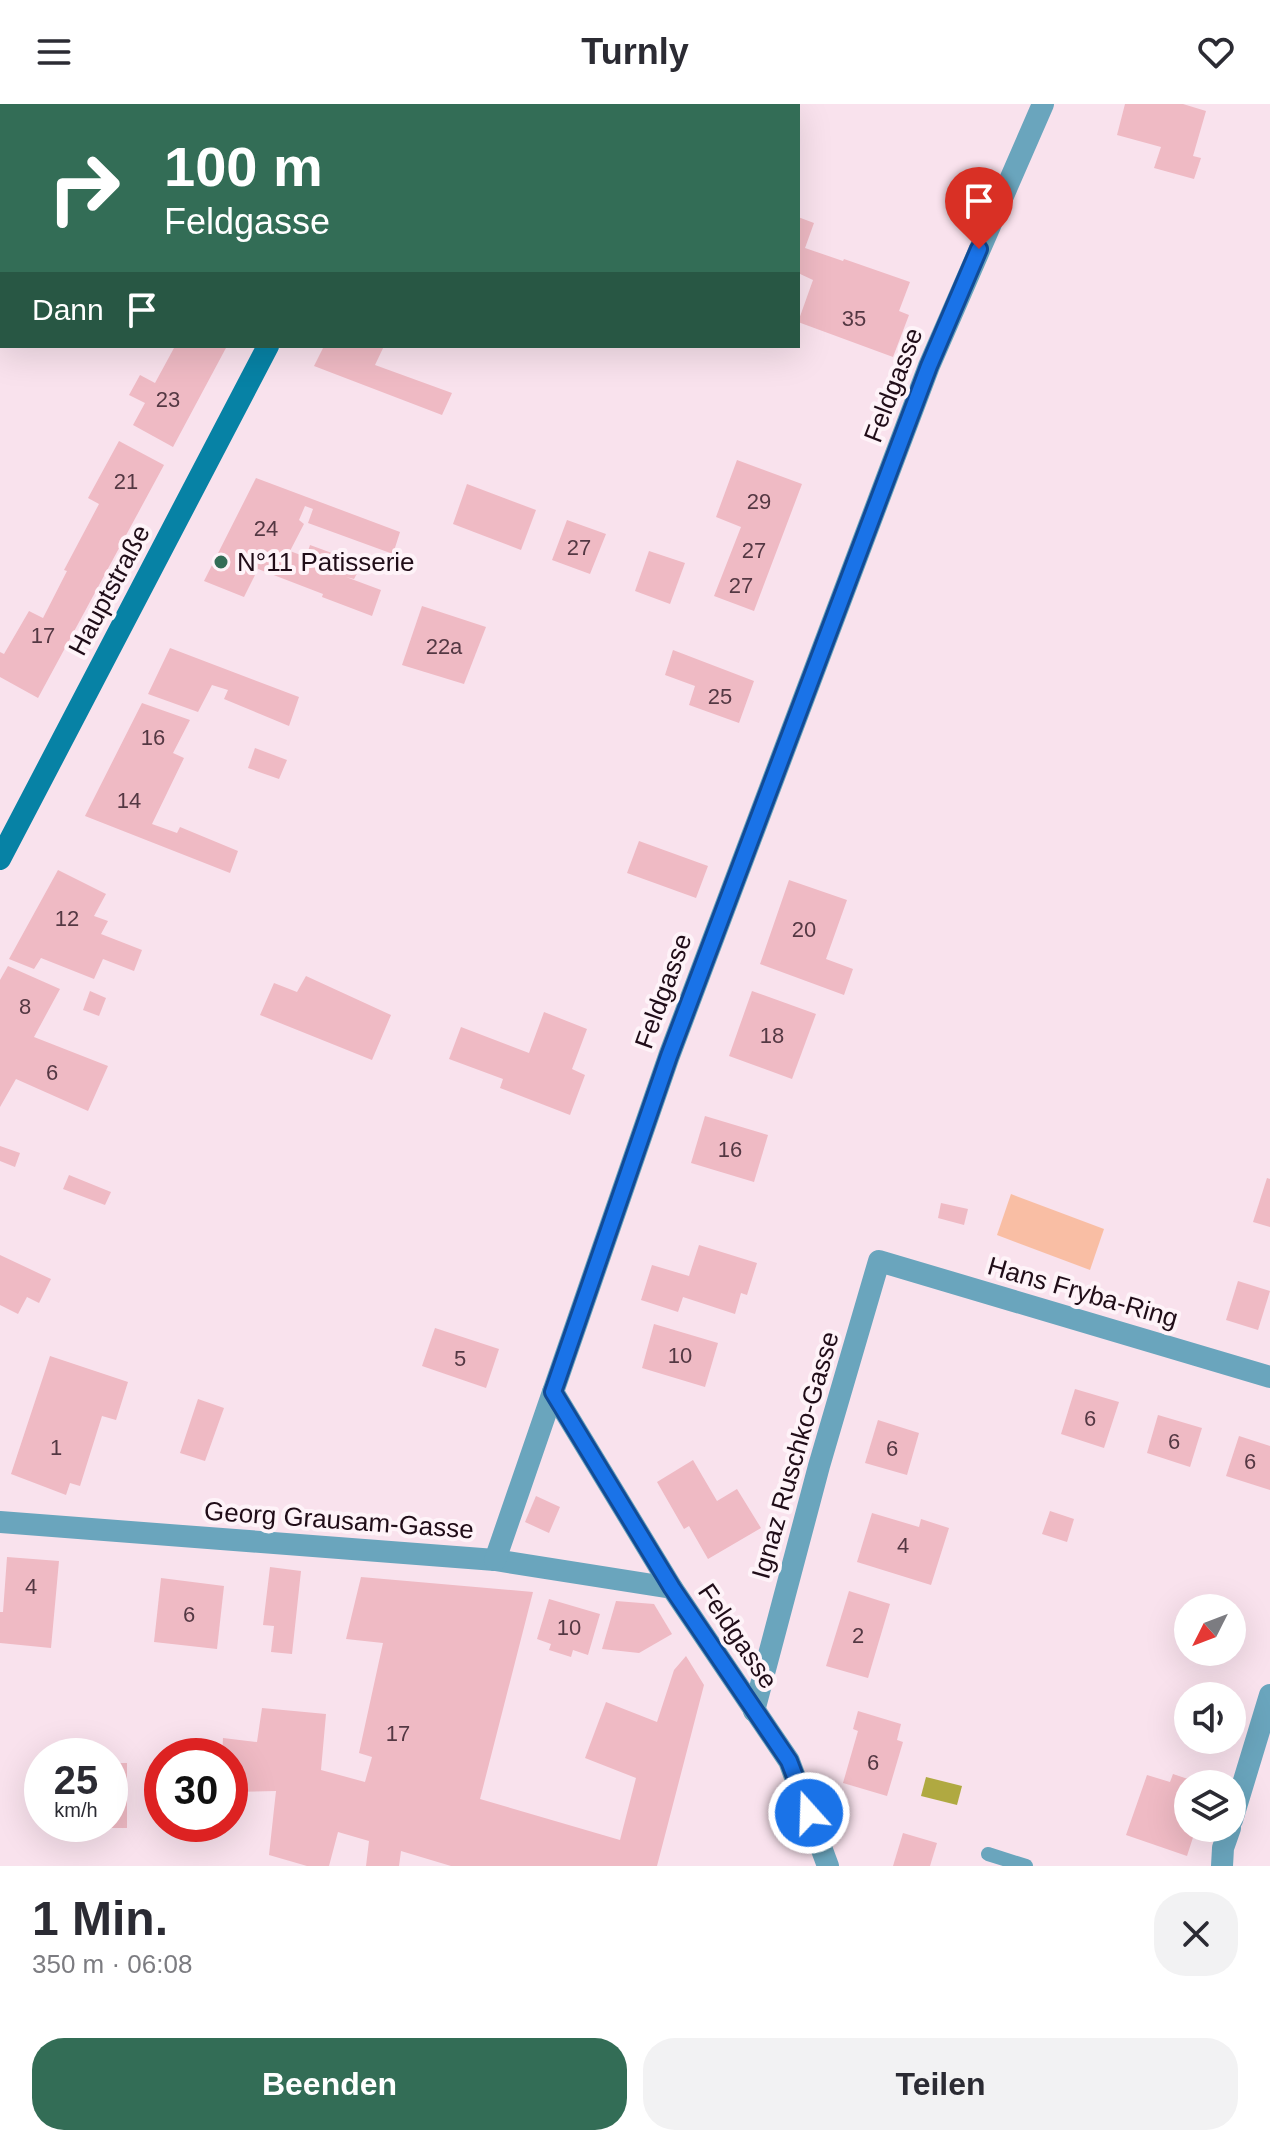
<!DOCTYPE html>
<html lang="de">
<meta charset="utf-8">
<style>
:root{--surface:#fff;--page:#f2f2f3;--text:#2b2b33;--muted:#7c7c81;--accent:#336d56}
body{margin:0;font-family:Arial,sans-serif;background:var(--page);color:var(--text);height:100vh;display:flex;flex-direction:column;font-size:30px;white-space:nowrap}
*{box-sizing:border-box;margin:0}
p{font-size:26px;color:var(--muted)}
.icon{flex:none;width:44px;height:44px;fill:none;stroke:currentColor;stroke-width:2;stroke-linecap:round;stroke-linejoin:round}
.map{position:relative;height:1762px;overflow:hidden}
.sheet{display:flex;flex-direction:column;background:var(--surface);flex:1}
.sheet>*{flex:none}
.banner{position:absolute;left:0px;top:0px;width:800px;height:244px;box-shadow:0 8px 32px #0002;background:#336d56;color:#fff;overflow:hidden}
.needle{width:52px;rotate:228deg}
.tools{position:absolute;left:1174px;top:1490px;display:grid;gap:16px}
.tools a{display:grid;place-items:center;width:72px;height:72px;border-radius:50%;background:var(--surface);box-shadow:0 8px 32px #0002;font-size:40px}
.speed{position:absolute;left:24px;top:1634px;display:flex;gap:16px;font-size:40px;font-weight:700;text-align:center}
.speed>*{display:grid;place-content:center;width:104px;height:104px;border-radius:50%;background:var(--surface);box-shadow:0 8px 32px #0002;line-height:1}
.speed small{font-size:20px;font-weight:400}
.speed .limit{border:12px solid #d22;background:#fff;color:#111}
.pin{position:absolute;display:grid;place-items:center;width:68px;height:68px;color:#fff;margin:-82px -34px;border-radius:50% 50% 50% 0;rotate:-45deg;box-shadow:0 0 8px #0007}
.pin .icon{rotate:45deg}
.me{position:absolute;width:88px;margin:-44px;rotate:340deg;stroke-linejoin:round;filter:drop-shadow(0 0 6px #0008)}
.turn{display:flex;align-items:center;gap:28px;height:168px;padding:0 32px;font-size:36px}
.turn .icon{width:104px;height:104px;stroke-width:2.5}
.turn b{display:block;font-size:56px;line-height:68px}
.then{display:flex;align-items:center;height:76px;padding:0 32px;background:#0003;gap:16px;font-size:30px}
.round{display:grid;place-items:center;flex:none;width:84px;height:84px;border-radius:32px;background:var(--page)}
.headline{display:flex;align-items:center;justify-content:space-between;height:136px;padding:0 32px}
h1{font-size:48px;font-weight:600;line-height:60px}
.primary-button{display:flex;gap:16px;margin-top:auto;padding:16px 32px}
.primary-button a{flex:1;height:92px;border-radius:32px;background:var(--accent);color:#fff;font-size:32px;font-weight:600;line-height:92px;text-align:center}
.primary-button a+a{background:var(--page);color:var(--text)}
header{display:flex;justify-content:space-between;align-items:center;height:104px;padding:0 32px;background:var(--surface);font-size:36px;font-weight:600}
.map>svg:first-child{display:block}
.green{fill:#f9bea4}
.water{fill:#b0a941}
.building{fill:#efbac4}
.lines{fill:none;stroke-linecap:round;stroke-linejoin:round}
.service{stroke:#6aa5bd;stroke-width:14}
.minor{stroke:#6aa5bd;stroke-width:22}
.secondary{stroke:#0782a5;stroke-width:22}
.route-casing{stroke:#114b97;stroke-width:20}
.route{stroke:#1a73e8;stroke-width:14}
.poi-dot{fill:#336d56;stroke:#fef3f8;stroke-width:3}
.labels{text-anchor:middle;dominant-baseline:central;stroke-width:8;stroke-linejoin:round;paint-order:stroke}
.number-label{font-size:22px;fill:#543843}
.street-label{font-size:26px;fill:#200d18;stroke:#fef3f8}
.poi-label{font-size:26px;fill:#200d18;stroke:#fef3f8;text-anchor:start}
</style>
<header><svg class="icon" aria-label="menu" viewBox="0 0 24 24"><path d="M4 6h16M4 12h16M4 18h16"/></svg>Turnly<svg class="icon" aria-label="heart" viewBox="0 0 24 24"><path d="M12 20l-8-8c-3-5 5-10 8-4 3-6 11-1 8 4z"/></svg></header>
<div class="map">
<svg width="1270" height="1762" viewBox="0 0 1270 1762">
<rect width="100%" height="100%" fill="#f9e2ed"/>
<path class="green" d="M1011,1090L1104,1125L1090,1166L997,1131Z"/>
<path class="water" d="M926,1673L962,1682L957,1701L921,1692Z"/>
<g class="building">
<path d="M1125,0H1183L1206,7L1193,52L1201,54L1194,75L1154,64L1161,43L1117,31Z"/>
<path d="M798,113L814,119L805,144L843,157L844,155L910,178L899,207L909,211L893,253L798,218L813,176L798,169Z"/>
<path d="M170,242H227L173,343L133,321L145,299L129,291L140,271L155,279L174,244Z"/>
<path d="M324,242H384L375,261L452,289L442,311L314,262Z"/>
<path d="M119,337L164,361L38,594L0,573V548L4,550L29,507L43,514L67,467L64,466L99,400L88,394Z"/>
<path d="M737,356L802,380L754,507L714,492L741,423L716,413Z"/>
<path d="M256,374L400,428L393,450L308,419L313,405L305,402L299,416L304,420L290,447L306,453L310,441L362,460L354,475L346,473L381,486L372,512L322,493L323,490L258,465L244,493L204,477Z"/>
<path d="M467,380L536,406L521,446L453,420Z"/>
<path d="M567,416L606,430L590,470L552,456Z"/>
<path d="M649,447L685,459L670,500L635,487Z"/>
<path d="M422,502L486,523L464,580L402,561Z"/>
<path d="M170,544L299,593L289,622L224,595L228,586L212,581L198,608L148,590Z"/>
<path d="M673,546L754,577L739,619L689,601L695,582L665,571Z"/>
<path d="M142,599L190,616L173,649L184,654L152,720L177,729L180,723L238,747L230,769L85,712Z"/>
<path d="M255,644L287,656L279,675L248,664Z"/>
<path d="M639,737L708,762L696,794L627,769Z"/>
<path d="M58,766L106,790L94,812L108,817L101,830L142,846L134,867L103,855L94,875L41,854L34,865L9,855Z"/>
<path d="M789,776L847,796L826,855L853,865L844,891L760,860Z"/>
<path d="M8,862L60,885L34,933L108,962L88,1007L16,975L0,1003V876Z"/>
<path d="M306,872L391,911L372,956L260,911L274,879L297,888Z"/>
<path d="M90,887L106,894L99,912L83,906Z"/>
<path d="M752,887L816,910L792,975L729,952Z"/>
<path d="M544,908L587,925L572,965L585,971L570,1011L500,984L503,975L449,955L461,923L529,949Z"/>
<path d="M705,1012L768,1031L754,1078L691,1059Z"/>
<path d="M0,1042L20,1049L15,1063L0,1057Z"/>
<path d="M69,1071L111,1088L105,1101L63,1085Z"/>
<path d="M1267,1074L1270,1075V1123L1253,1118Z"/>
<path d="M941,1099L968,1105L964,1121L938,1114Z"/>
<path d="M699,1141L757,1159L747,1191L741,1189L735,1210L683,1193L678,1208L641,1196L652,1161L689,1172Z"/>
<path d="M0,1151L51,1175L39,1199L27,1193L18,1210L0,1201Z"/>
<path d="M1238,1177L1270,1187L1258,1226L1226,1216Z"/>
<path d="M654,1220L718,1239L705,1283L642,1264Z"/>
<path d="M435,1224L499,1245L486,1284L422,1262Z"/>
<path d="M50,1252L128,1278L116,1316L102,1312L80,1382L70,1379L66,1391L11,1370Z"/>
<path d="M1075,1285L1119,1298L1104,1344L1061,1330Z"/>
<path d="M198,1295L224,1304L205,1357L180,1349Z"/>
<path d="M1158,1311L1202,1324L1190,1363L1147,1349Z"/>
<path d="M878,1316L919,1329L907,1371L865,1359Z"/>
<path d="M1239,1332L1270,1342V1386L1226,1372Z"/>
<path d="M693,1356L717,1397L737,1385L761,1424L708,1455L689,1422L684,1425L657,1378Z"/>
<path d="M536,1392L560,1403L549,1429L525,1418Z"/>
<path d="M1050,1407L1074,1415L1067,1438L1042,1430Z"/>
<path d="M872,1409L919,1423L921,1415L949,1424L931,1481L857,1458Z"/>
<path d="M7,1453L59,1457L51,1544L0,1539V1508H3Z"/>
<path d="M270,1463L301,1467L292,1550L271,1548L274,1522L263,1521Z"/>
<path d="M361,1473L533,1488L480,1695L620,1736L636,1674L585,1654L606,1598L657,1618L674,1566L686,1552L704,1581L657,1762H451L401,1747L399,1762H366L369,1737L338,1728L329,1762H307L269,1751L276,1687L230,1688V1652H222L223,1634L257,1638L262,1604L326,1610L321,1666L365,1678L372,1653L359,1649L383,1539L346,1535Z"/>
<path d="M161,1474L224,1482L217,1545L154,1538Z"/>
<path d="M849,1487L890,1500L868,1574L826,1562Z"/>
<path d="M549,1495L600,1510L588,1551L573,1546L571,1553L549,1546L551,1540L537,1535Z"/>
<path d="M616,1497L654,1500L672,1530L639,1549L602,1545Z"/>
<path d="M858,1607L901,1620L897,1636L903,1638L887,1692L843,1679L858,1627L853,1625Z"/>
<path d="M110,1659H127V1724H83V1720H110Z"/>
<path d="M1173,1670L1200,1679L1188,1680V1724H1196L1187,1752L1126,1731L1147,1671L1170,1678Z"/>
<path d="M903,1729L937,1739L930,1762H893Z"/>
</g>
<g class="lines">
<path class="service" d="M988,1750L1026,1762"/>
<g class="minor">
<path d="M0,1418L495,1456L672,1484"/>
<path d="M495,1456L553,1288"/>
<path d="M754,1607L819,1362L879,1157L1270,1273"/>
<path d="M1232,1716L1270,1591"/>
<path d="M828,1762L789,1657L672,1484L553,1288L669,952L929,262L1043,0"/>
<path d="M1222,1762L1223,1744L1230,1724"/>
</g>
<g class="secondary">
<path d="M392,2L393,0"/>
<path d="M0,755L268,242"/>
</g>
</g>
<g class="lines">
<defs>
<path id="route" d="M809,1709L789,1657L672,1484L553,1288L669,952L929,262L979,145"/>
</defs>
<use href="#route" class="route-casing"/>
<use href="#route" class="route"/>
</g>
<circle class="poi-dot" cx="221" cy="458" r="8"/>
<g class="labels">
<g class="number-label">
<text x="854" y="214">35</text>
<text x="168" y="295">23</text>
<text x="126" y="377">21</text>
<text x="759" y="397">29</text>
<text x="266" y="424">24</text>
<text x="579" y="443">27</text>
<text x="754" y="446">27</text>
<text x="741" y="481">27</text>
<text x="43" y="531">17</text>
<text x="444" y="542">22a</text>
<text x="720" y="592">25</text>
<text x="153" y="633">16</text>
<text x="129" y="696">14</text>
<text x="67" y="814">12</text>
<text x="804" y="825">20</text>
<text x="25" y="902">8</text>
<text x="772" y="931">18</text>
<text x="52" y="968">6</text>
<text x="730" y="1045">16</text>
<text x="680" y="1251">10</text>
<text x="460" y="1254">5</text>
<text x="1090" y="1314">6</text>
<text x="1174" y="1337">6</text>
<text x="56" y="1343">1</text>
<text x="892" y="1344">6</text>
<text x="1250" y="1357">6</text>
<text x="903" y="1441">4</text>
<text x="31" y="1482">4</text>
<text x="189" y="1510">6</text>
<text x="569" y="1523">10</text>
<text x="858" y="1531">2</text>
<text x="398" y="1629">17</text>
<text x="873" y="1658">6</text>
</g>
<g class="street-label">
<text transform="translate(893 281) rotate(-69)">Feldgasse</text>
<text transform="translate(109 486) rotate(-62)">Hauptstraße</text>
<text transform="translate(663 887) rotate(-70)">Feldgasse</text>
<text transform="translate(1083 1188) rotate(16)">Hans Fryba-Ring</text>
<text transform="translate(795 1351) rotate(-74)">Ignaz Ruschko-Gasse</text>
<text transform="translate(339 1416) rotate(4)">Georg Grausam-Gasse</text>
<text transform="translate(738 1532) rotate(56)">Feldgasse</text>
</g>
<g class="poi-label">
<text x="237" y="458">N°11 Patisserie</text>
</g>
</g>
</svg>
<div class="tools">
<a><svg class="needle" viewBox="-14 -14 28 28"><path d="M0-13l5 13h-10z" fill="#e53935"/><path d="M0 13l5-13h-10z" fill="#7c7c81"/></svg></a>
<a><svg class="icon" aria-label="sound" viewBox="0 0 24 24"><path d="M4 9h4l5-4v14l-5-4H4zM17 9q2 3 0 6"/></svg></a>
<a><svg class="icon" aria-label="layers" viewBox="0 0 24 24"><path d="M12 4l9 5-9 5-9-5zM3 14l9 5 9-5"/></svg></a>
</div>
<div class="speed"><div>25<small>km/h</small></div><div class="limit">30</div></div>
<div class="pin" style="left:979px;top:145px;background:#d93025"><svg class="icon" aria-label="arrive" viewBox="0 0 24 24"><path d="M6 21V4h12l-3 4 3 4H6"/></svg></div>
<svg class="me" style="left:809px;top:1709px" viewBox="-20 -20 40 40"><circle r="17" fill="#1a73e8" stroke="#fff" stroke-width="3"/><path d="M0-11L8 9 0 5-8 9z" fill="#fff"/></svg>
<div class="banner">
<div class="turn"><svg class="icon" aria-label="right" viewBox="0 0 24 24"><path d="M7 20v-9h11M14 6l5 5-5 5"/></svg><div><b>100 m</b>Feldgasse</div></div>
<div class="then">Dann<svg class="icon" aria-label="arrive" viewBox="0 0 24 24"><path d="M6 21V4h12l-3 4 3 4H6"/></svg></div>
</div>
</div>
<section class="sheet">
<div class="headline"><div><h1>1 Min.</h1><p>350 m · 06:08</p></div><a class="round"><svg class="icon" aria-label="close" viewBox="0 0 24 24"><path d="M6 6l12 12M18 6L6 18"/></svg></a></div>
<div class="primary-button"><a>Beenden</a><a>Teilen</a></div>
</section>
